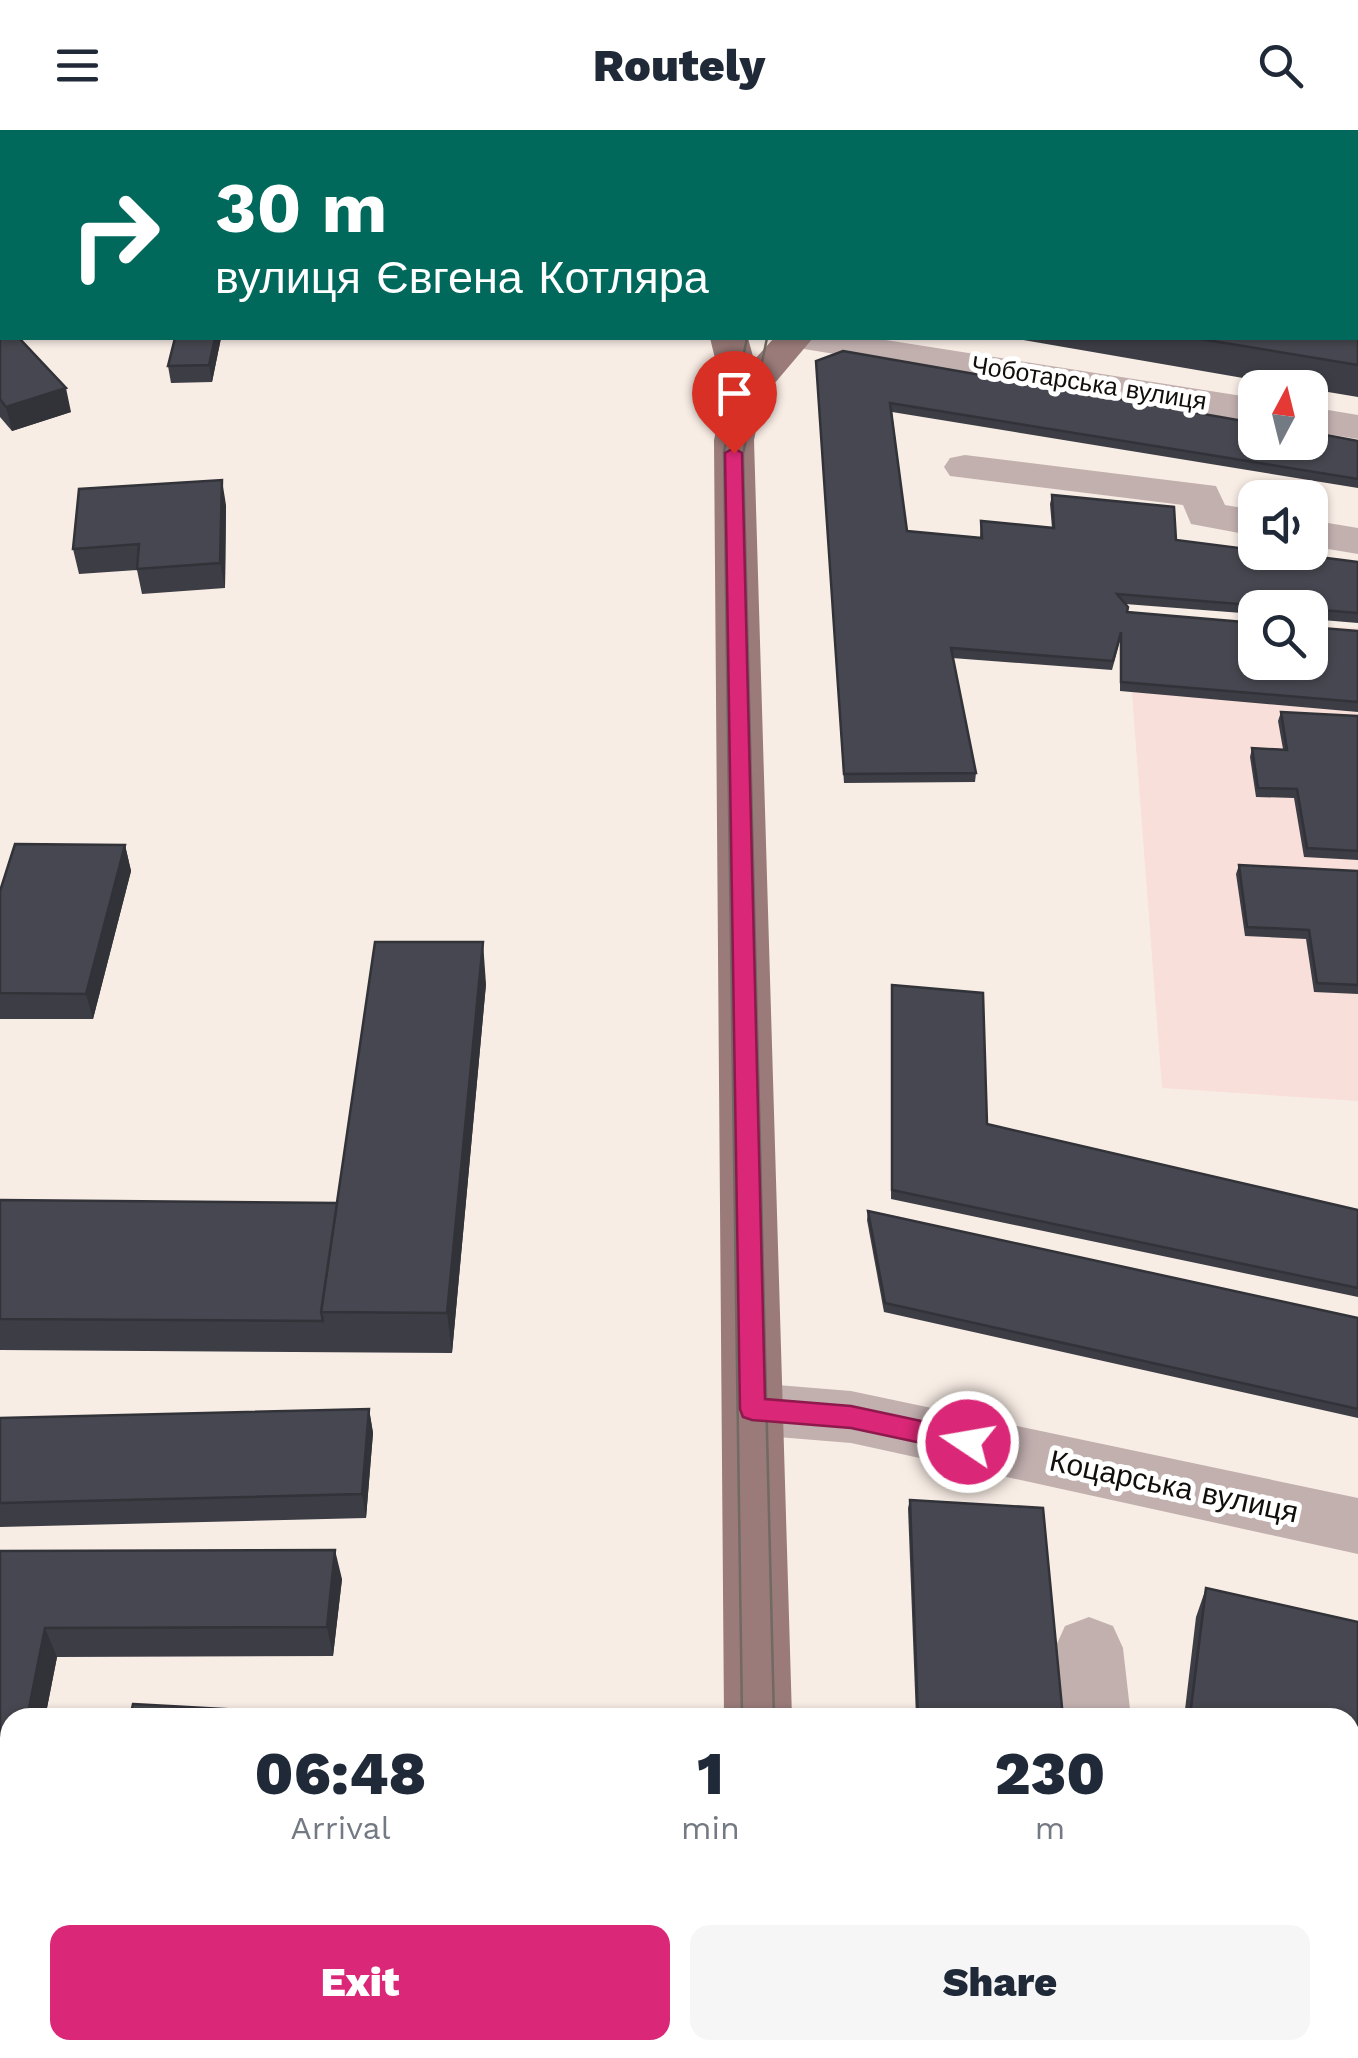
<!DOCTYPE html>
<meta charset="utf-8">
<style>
:root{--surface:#fff;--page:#f6f6f7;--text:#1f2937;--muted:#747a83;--accent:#db2777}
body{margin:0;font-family:"Work Sans",sans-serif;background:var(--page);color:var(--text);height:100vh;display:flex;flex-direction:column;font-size:38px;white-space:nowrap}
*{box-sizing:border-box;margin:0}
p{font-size:32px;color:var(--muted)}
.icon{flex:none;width:55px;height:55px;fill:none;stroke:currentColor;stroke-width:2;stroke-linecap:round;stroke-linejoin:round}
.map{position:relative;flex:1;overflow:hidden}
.side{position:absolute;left:0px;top:1578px;width:1360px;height:352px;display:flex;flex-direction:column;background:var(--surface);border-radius:30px 30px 0 0;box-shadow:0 2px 8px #0004}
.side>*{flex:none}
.top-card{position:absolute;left:0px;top:0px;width:1360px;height:210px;box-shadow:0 2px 8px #0004;background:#00695c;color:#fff;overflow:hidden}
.needle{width:65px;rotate:7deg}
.tools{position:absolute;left:1238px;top:240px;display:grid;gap:20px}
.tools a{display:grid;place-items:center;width:90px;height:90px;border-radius:20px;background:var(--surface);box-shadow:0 2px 8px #0004;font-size:50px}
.pin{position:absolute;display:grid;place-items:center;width:85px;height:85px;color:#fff;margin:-102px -42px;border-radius:50% 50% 50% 0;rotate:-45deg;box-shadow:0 0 10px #0007}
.pin .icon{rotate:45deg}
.me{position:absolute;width:110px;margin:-55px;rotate:282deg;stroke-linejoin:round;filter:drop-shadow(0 0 8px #0008)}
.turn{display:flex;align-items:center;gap:35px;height:210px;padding:0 50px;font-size:45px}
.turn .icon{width:130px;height:130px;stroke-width:2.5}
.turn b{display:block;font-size:70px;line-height:85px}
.eta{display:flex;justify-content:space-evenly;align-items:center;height:170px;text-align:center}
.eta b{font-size:60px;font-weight:800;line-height:70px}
.cta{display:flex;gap:20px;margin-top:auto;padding:20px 50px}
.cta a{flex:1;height:115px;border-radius:20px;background:var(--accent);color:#fff;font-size:40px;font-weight:800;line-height:115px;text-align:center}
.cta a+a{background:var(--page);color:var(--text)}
header{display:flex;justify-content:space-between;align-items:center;height:130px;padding:0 50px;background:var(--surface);font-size:45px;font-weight:800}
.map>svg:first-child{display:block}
.education{fill:#f9dfd9}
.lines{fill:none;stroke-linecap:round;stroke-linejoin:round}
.minor{fill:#c2b0af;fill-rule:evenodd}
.major{fill:#9a7b79;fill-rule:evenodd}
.tram{stroke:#706964;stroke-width:2.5}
.wall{fill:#3d3d46}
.shaded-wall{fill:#323239}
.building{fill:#474751;stroke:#323239;stroke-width:2.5}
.route{fill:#db2777;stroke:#8e194d;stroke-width:2.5}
.labels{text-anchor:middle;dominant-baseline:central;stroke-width:10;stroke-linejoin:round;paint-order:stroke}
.far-street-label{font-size:25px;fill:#120e0c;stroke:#fff}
.street-label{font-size:30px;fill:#120e0c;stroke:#fff}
</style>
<header><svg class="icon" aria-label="menu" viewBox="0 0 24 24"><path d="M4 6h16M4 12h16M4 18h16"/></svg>Routely<svg class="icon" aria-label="search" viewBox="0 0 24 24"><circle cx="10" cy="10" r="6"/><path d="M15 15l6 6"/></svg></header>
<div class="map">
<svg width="1358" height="1928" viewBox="0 0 1358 1928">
<rect width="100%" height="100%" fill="#f8ede5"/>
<path class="education" d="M1126,486L1255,532H1310V496L1358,498V971L1162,958Z"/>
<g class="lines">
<g class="minor">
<rect x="0" y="30" width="2" height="21"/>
<path d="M785,208H873L1255,268V292L804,219L790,216Z"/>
<path d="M1310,277L1358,285V309L1310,301Z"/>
<path d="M965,325L1216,356L1225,375L1255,380V406L1191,394L1183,375L950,346L944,337L950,328Z"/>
<path d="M1310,390L1358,398V424L1310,416Z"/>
<path d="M753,1253L851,1261L1358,1368V1424L851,1313L753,1305L731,1297L722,1279L731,1261Z"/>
<path d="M1089,1487L1113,1496L1123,1518L1131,1588H1063L1055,1518L1065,1496Z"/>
</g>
<g class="major">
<rect x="754" y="0" width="34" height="2"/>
<rect x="821" y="0" width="34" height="2"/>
<path d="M710,208H748L754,230L774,208H813L763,267L754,310L792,1588H724L714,310L724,265Z"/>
<rect x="727" y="1920" width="76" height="8"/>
</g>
<g class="tram">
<path d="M767,208L743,324L774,1588"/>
<path d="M742,1588L724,322L747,208"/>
<path d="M747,1920V1928"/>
<path d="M782,1920V1928"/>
</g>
</g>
<g class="wall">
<path d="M242,0H344L341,2H243Z"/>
<path d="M404,0H555L552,2H404Z"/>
<path d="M1019,0H1358V45V2H1019Z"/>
<path d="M1358,95V267L1310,259V258H1301L1011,208H1358Z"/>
<path d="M0,151L2,208L71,282L12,301L0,287Z"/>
<path d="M221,208L212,252L171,253L168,236Z"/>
<path d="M816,231L1358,311V358L892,282L907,401L980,408L981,391L1052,398L1050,374L1052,365L1176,410L1358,432V493L1310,489V478H1255V484L1125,474L1127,482L1358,501V582L1120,561V511L1112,540L952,528L976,643L975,652L844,653Z"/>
<path d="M226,375L225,458L142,464L137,440L79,444L73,419Z"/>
<path d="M1281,582L1358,586V730L1304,727L1294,668L1256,667L1250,627L1252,618L1283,619L1278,591Z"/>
<path d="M125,715L131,741L93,889H0V761Z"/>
<path d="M1239,735L1358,741V864L1314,862L1306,809L1245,806L1236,744Z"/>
<path d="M486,854L452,1223L0,1220V1070L337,1073Z"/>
<path d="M892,855L987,994L1358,1080V1167L891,1069Z"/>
<path d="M868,1081L1358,1188V1288L884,1182L867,1090Z"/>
<path d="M369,1279L373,1303L366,1388L0,1397V1288Z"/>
<path d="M910,1370L1063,1588H916L908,1378Z"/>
<path d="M0,1421L342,1449L333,1526L57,1527L45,1588H10V1765L7,1780H0Z"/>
<path d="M1206,1458L1358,1492V1656L1350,1654V1588H1184L1196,1487Z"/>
</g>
<g class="shaded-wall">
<path d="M77,0H104L100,2H73Z"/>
<path d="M318,0H344L341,2H318Z"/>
<path d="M530,0H555L552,2H527Z"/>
<path d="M215,208H221L212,252L209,235Z"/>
<path d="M66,258L71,282L12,301L6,277Z"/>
<path d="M222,350L226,375L225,458L220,433Z"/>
<path d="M125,715L131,741L93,889L86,864Z"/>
<path d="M483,812L486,854L452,1223L447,1183Z"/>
<path d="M369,1279L373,1303L366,1388L362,1364Z"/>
<path d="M335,1420L342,1449L333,1526L327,1497Z"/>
<path d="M45,1498L57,1527L45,1588H27Z"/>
<path d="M10,1670V1765L7,1780L0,1768V1719Z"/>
</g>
<g class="building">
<path d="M22,0H77L73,2H18Z"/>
<path d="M420,0H530L527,2H432Z"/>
<path d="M624,0H693V2H623Z"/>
<path d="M866,0H924V2H865Z"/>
<path d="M1031,0H1358V12V2H1031Z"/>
<path d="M1358,95V235L1195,208H1358Z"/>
<path d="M2,150V178L0,179V151Z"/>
<path d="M0,187L2,190V208H19L66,258L6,277L0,269Z"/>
<path d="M175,208H215L209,235L168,236Z"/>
<path d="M843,221L1255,293V312H1310V302L1358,311V349L890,273L907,401L982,408L981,391L1054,398L1052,365L1174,377L1176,410L1255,420V422H1280L1358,432V483L1310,479V478H1287L1117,464L1128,477L1127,482L1255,493V532H1310V497L1358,501V572L1121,552V502L1113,531L951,518L976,643L844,644L816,231Z"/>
<path d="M222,350L220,433L137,439L139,414L73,419L79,359Z"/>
<path d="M1281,582L1358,586V721L1307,718L1297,659L1258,658L1252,618L1287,620Z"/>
<path d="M15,714L125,715L86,864L0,863V761Z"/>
<path d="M1239,735L1358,741V855L1317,853L1309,800L1247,797Z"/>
<path d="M375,812H483L447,1183L321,1182Z"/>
<path d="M892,855L983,863L987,994L1358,1080V1158L892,1060Z"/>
<path d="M0,1070L337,1073L321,1182L323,1191L0,1189Z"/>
<path d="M868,1081L1358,1188V1279L885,1173Z"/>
<path d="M369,1279L362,1364L0,1373V1288Z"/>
<path d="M910,1370L1043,1378L1063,1588H918Z"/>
<path d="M335,1420L327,1497L45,1498L27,1588H10V1670L0,1719V1421Z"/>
<path d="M1206,1458L1358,1492V1625L1350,1623V1588H1196L1190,1586Z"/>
<path d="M133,1574L385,1588H130Z"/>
</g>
<path class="route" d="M734,318L742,323L765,1269L851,1276L968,1301L977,1304L981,1312L977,1320L968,1323L851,1298L752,1290L743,1287L740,1279L725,323Z"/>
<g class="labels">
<g class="far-street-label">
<text transform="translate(1089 253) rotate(9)">Чоботарська вулиця</text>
</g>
<g class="street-label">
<text transform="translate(1174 1356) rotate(12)">Коцарська вулиця</text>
</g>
</g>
</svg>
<div class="tools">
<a><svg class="needle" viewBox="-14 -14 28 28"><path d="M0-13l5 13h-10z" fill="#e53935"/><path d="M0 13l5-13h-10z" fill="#747a83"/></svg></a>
<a><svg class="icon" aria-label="sound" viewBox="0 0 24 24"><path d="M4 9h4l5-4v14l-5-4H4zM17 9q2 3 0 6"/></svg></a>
<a><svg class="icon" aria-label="search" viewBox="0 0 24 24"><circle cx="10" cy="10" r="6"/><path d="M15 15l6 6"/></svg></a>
</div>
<div class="pin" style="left:734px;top:323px;background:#d93025"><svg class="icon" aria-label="arrive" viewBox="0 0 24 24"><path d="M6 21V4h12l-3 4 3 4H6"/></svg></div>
<svg class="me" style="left:968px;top:1312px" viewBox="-20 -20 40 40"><circle r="17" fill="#db2777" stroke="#fff" stroke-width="3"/><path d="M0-11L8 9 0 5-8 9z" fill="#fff"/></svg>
<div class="top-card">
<div class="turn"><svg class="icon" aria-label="right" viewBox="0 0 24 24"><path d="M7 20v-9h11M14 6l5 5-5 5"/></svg><div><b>30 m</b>вулиця Євгена Котляра</div></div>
</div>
<section class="side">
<div class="eta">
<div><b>06:48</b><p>Arrival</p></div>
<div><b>1</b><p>min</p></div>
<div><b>230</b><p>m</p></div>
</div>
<div class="cta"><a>Exit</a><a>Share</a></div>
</section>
</div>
